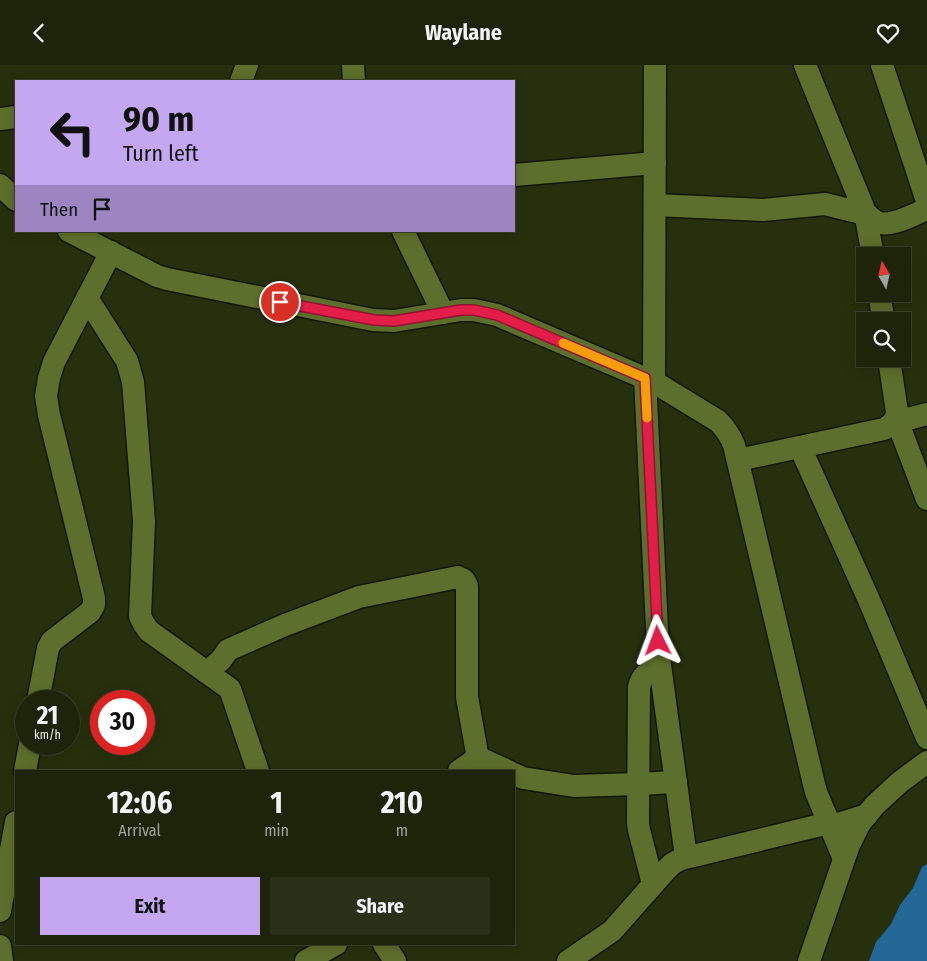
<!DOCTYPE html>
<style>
:root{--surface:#1d240a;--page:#2a3018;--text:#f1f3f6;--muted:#a0a49c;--line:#3b412b;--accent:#c4a7f1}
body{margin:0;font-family:"Fira Sans Condensed",sans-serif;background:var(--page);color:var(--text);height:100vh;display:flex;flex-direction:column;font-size:19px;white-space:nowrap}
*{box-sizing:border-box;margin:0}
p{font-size:16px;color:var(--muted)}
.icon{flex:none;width:28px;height:28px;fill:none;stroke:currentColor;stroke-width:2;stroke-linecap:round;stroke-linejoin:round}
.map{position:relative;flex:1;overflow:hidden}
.drawer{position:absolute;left:15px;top:705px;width:500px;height:175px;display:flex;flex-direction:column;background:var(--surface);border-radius:0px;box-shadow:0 2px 12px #0003,0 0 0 1px var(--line)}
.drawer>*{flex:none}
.top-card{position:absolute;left:15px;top:15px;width:500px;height:152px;border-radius:0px;box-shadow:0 2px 12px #0003,0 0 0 1px var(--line);background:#c4a7f1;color:#111;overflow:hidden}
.needle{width:32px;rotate:351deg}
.fabs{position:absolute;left:856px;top:182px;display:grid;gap:10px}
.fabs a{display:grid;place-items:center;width:55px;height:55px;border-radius:0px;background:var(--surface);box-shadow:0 2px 12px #0003,0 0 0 1px var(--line);font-size:25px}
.speed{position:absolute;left:15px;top:625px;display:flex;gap:10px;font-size:25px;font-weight:700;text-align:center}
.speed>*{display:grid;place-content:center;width:65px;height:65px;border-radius:50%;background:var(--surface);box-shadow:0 2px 12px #0003,0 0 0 1px var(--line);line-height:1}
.speed small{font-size:12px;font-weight:400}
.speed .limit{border:8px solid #d22;background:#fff;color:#111}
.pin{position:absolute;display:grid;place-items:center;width:42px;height:42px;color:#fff;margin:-21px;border:2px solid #fff;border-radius:50%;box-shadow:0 1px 5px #0007}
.me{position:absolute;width:55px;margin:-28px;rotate:357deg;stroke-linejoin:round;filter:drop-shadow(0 0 4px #0008)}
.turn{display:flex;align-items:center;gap:18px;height:105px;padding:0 25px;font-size:22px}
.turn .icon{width:65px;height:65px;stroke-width:2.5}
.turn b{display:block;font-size:35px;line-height:42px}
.then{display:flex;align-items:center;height:48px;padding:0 25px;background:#0003;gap:10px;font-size:19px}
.eta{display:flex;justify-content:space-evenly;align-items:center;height:85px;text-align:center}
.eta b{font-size:30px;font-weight:700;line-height:35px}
.button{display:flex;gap:10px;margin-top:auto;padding:10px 25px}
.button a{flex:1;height:58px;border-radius:0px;background:var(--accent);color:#111;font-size:20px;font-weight:700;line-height:58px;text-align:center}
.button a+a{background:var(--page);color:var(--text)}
header{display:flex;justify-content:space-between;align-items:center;height:65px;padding:0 25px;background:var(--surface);font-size:22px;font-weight:700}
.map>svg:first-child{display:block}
.water{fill:#226795}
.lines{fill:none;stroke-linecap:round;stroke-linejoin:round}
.minor-casing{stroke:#121704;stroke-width:25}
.minor{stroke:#5d6f2c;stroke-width:22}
.route-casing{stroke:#92132f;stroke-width:12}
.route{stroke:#e11d48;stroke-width:9}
.slow{stroke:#f59e0b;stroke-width:9}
</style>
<header><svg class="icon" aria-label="back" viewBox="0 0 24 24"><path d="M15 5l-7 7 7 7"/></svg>Waylane<svg class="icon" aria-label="heart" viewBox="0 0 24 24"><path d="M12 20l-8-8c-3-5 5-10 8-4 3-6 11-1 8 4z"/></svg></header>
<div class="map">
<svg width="927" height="896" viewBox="0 0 927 896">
<rect width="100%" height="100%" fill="#27300d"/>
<path class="water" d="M927,799V896H869L876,877L891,859L900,840L913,823L922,802Z"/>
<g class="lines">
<defs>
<g id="minor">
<path d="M353,0L354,16"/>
<path d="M805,0L865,147C869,151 872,155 877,157C890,163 915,149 927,144"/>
<path d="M882,0L927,136"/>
<path d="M241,16L247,0"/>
<path d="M0,54L16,52"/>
<path d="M514,110L655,98"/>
<path d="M0,120L16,135"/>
<path d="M655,140L763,145L825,139L857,147H865L873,191"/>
<path d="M69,166L157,211L167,214L373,255L394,256L461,245H474L497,250L654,317L718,356C726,364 730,370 734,380L813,715L816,727L844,794"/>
<path d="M403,166L443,248"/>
<path d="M879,229L884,256"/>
<path d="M87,233L127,296L133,317L144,456L140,551L144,559L149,566L230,624L258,706"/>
<path d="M645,313L658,585L686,792"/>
<path d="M654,317L655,0"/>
<path d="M927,349L908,354L896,353L927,434"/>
<path d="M800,382L869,535L927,673"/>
<path d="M738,395L884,364C892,359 896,356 897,347L889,294"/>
<path d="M207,607L221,595L228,585L285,560L359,532L458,512L464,515L467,521V632L477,688C476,697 465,701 459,706"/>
<path d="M38,636L48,583L52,576L90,547L94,540V533L49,350L46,331L49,313L54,297L111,187"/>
<path d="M477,692L508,706"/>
<path d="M25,706L30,679"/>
<path d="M514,709L523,713L574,721L638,719L676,717"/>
<path d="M653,819L639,765L638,758L639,622C642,609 649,607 660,601"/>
<path d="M0,846L16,757"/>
<path d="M384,879L395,896"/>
<path d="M0,881L2,896"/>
<path d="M306,896L336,879"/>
<path d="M568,896L612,866L665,806L672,799L681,794L829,758L838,759L867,750"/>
<path d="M809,896L849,780L860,758L875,740L900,717L927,697"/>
</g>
</defs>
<use href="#minor" class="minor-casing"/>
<use href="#minor" class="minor"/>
</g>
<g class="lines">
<defs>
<path id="route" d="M280,237L374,255L394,256L461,245H474L497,250L645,313L658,576"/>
</defs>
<use href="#route" class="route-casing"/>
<use href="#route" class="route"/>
<path class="slow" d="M563,278L645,313L647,353"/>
</g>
</svg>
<div class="fabs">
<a><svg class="needle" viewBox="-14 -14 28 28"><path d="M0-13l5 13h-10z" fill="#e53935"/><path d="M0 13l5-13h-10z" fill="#a0a49c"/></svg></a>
<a><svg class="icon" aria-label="search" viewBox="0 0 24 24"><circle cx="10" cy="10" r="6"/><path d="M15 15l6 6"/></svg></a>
</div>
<div class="speed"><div>21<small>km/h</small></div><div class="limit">30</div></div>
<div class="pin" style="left:280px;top:237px;background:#d93025"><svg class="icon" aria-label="arrive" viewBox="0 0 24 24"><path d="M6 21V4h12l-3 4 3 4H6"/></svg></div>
<svg class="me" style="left:658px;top:576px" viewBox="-20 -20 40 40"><path d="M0-17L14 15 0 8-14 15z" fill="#e11d48" stroke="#fff" stroke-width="4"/></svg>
<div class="top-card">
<div class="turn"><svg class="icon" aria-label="left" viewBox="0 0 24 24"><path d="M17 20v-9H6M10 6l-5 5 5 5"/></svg><div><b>90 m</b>Turn left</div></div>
<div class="then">Then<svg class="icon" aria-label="arrive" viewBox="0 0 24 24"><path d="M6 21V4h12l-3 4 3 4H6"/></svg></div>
</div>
<section class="drawer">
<div class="eta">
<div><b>12:06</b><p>Arrival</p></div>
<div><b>1</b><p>min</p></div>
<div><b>210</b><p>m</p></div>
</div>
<div class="button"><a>Exit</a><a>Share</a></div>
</section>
</div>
